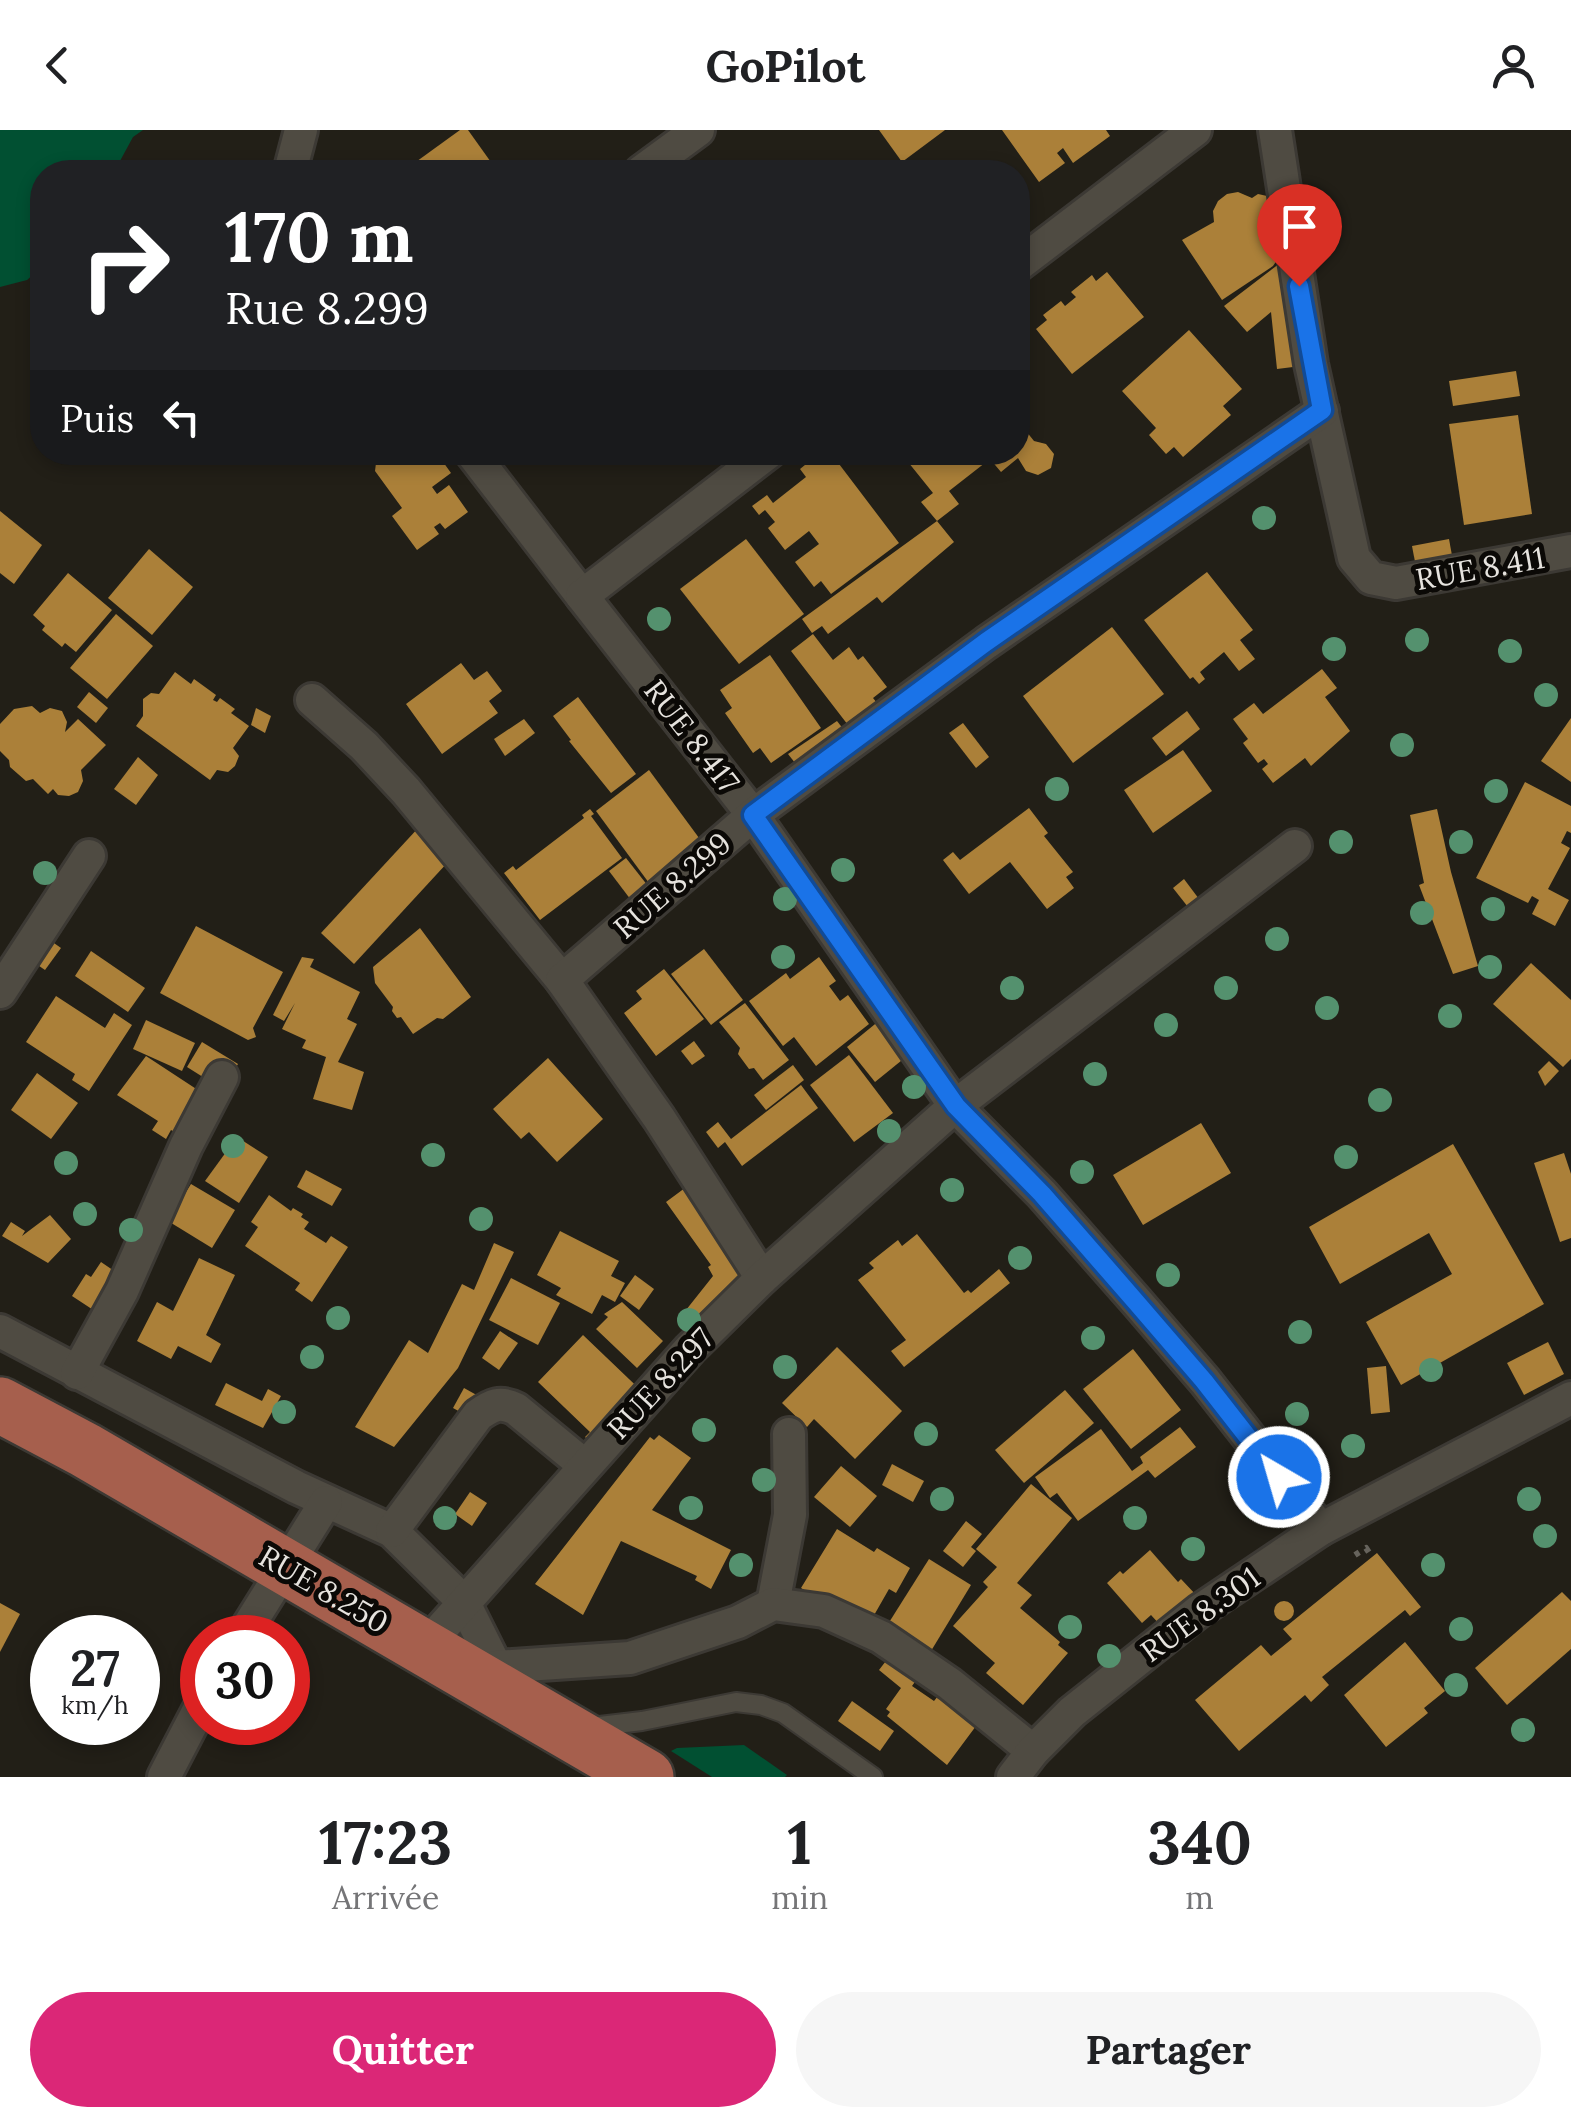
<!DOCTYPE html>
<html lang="fr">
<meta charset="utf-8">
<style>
:root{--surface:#fff;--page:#f6f6f6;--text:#202124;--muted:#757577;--accent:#db2777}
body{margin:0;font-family:Lora,serif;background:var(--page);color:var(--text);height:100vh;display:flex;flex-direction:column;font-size:38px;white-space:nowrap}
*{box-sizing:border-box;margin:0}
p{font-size:32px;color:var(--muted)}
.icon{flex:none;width:55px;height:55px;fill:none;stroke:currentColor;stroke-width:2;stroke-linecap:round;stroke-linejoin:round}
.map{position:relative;height:1647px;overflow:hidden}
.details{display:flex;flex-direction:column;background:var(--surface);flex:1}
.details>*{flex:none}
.hud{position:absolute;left:30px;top:30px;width:1000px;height:305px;border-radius:40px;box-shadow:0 5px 15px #0003;background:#202124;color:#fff;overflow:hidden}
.speed{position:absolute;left:30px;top:1485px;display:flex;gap:20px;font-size:50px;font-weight:700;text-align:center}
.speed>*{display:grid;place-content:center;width:130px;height:130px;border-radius:50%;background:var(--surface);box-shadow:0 5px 15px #0003;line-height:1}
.speed small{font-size:25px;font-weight:400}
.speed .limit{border:15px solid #d22;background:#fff;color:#111}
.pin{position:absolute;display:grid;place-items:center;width:85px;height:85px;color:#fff;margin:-102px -42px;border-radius:50% 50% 50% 0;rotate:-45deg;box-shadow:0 0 10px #0007}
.pin .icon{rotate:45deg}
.me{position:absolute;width:110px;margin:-55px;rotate:322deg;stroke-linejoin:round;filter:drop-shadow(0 0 8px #0008)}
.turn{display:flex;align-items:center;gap:35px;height:210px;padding:0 30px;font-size:45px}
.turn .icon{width:130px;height:130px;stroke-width:2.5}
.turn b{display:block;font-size:70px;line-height:85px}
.then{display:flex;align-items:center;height:95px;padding:0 30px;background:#0003;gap:20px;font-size:38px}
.eta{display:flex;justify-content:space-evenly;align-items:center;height:170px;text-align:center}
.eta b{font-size:60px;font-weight:700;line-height:70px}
.action{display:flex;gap:20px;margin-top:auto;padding:20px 30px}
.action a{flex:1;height:115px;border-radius:60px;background:var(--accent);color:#fff;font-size:40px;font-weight:700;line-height:115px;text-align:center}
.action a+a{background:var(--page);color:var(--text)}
header{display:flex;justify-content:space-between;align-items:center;height:130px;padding:0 30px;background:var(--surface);font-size:45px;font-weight:700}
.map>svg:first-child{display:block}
.green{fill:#015032}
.building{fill:#ab8039}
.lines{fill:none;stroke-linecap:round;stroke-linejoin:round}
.service-casing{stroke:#3c3934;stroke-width:22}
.minor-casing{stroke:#3c3934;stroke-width:38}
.trunk-casing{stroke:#3c3934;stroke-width:60}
.path{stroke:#66635c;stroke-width:6;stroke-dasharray:5 8;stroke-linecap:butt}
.service{stroke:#4f4b42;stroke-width:18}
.minor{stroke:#4f4b42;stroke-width:32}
.trunk{stroke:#a65f4d;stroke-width:55}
.tree{fill:#54916e}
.route-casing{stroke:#114b97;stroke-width:25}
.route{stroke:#1a73e8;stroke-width:18}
.labels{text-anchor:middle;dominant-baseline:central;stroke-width:10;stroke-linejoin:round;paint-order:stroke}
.street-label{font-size:30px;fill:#e6e3de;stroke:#0b0906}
</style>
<header><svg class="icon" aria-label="back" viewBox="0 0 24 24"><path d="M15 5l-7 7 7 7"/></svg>GoPilot<svg class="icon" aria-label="person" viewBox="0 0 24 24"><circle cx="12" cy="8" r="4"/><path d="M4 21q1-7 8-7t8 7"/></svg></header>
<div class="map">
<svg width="1571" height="1647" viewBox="0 0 1571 1647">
<rect width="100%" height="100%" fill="#221f17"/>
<g class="green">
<path d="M0,0H143L133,7L114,42H42V137L27,150L0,157Z"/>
<path d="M744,1615L787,1645L785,1647H712L671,1621L677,1618Z"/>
</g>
<g class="building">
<path d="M460,0H468L498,42H402Z"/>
<path d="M879,0H945L902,32Z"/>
<path d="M1002,0H1106L1110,6L1073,33L1063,18L1057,23L1065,33L1039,52Z"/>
<path d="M1238,62L1252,68L1258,64L1267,66L1299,109L1286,117L1273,136L1222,170L1182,110L1214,92L1213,81L1218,71L1227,64Z"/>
<path d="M1301,117L1317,234L1277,239L1271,182L1247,202L1224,176Z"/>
<path d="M1107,142L1144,187L1072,244L1036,199L1047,190L1043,185L1061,171L1065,176L1076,167L1071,162L1092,145L1096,151Z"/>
<path d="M1189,200L1242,259L1223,276L1231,285L1183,327L1174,317L1166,324L1149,305L1156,298L1122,261Z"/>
<path d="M1516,241L1520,266L1453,276L1449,251Z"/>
<path d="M1518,285L1532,384L1464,395L1449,294Z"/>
<path d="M1018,291L1034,311L1046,314L1054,324L1051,338L1038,345L1026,341L1018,328L1001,342L990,329L949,361L959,374L937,391L921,372L933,363L900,322H1018Z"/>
<path d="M391,322H436L451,343L432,357L437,364L449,355L468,382L445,399L440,393L434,397L439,404L417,420L392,386L402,378L375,341L376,333Z"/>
<path d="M821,322L829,330L833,326L899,413L831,464L821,451L814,457L795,432L819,414L809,401L785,420L768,398L775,392L765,380L759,385L752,376L767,365L773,373L806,347L800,339Z"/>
<path d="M0,381L42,415L14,454L0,443Z"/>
<path d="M937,391L954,412L882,473L877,467L828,504L822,496L812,503L802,489Z"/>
<path d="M746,409L804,484L739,534L680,459Z"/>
<path d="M1449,409L1453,431L1416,437L1412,416Z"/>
<path d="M149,419L193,457L152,505L108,468Z"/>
<path d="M1207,442L1253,500L1240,510L1255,529L1239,541L1224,522L1200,542L1205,549L1199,554L1193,547L1190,549L1144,490Z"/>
<path d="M68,443L112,480L76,522L65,513L62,517L42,500L45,496L33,485Z"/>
<path d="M116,484L153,516L107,569L70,538Z"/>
<path d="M1112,497L1164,564L1073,633L1023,566Z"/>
<path d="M813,504L833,530L849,517L858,530L863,526L887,557L873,568L877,573L848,595L791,521Z"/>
<path d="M770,525L821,598L771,633L760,618L753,623L725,583L732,578L720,560Z"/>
<path d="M461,533L474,550L487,541L502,561L489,571L498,583L442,624L406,574Z"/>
<path d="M1322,539L1337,558L1325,567L1350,601L1311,636L1305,628L1273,653L1262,639L1268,634L1264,629L1258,633L1243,613L1248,609L1233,589L1254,573L1263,584Z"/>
<path d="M175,542L191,554L194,549L216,565L213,570L217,572L220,568L235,579L231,583L249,596L233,618L239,626L235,636L228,642L217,640L210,650L136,596L143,586V569L151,563L159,564Z"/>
<path d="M89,562L108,578L96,593L77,577Z"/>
<path d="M578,567L636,644L611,663L569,611L571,610L553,586Z"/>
<path d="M32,576L40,583L50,578L62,581L67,592L65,602L78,589L106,615L81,640L83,651L78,662L69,666L58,665L53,659L48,664L33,649L26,651L10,637L9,630L0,621V594L14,579Z"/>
<path d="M256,578L271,586L265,603L251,595Z"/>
<path d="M1187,581L1200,599L1166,626L1152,608Z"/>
<path d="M1571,588V652L1541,631Z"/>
<path d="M524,589L535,603L505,626L494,609Z"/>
<path d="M837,591L851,609L803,643L788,624Z"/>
<path d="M963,593L989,627L976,638L949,603Z"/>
<path d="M1183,620L1212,661L1153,703L1124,660Z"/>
<path d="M138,627L158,645L136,675L114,659Z"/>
<path d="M649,640L702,712L649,753L596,681Z"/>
<path d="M1525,652L1571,676V703L1567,701L1561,713L1570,718L1548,759L1569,770L1555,796L1532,784L1539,770L1532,766L1528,773L1476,748Z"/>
<path d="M1029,678L1048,703L1044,706L1073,742L1066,747L1074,758L1047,779L1010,732L969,764L943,730L953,722L960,730Z"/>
<path d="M590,679L594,684L591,686L622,728L540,790L504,743L513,736L516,740L584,688L582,685Z"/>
<path d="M1437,679L1451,742L1478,836L1453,844L1419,755L1424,753L1410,685Z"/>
<path d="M420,696L448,732L354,834L321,803Z"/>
<path d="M626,728L648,756L631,770L609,741Z"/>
<path d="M1184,749L1199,769L1188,777L1173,758Z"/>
<path d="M196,796L283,842L253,898L256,907L248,910L160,863Z"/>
<path d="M420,798L471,867L443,889L437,888L413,904L401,887L397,888L392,881L393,877L375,853L373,837Z"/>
<path d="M44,806L61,818L45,840L29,829Z"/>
<path d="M704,819L743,870L711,895L671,844Z"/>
<path d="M91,821L145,858L128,882L75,846Z"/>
<path d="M302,827L314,829L310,837L360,862L347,889L357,894L338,932L364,942L352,980L313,969L326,927L302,918L306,910L282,899L295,873L284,891L273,885Z"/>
<path d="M819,827L836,851L829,856L840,871L848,865L869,894L816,936L794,907L783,916L749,871L786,843L790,849Z"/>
<path d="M1531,833L1571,870V929L1563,937L1493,874Z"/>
<path d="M664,839L704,889L656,926L624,883L642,869L636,861Z"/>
<path d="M56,866L105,898L114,883L132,895L89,961L72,950L75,944L26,912Z"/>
<path d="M745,873L789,930L763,950L754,938L749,939L738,924L740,918L719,892Z"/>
<path d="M146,890L195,913L182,941L133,919Z"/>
<path d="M880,890L912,922L875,952L847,917Z"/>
<path d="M694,911L705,926L692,935L681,921Z"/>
<path d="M202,912L238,934L222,959L187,937Z"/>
<path d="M849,925L893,983L854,1012L810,955Z"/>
<path d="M146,926L210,968L185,1008L171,1000L166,1009L152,1000L158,991L117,965Z"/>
<path d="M548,928L603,989L557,1032L529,1002L521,1009L493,979Z"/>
<path d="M1549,931L1559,941L1545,956L1538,942Z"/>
<path d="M793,935L804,950L766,980L754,965Z"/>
<path d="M37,943L78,973L51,1009L11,980Z"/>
<path d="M801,955L818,978L742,1036L725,1012L718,1018L706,1002L718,992L731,1009Z"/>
<path d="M1201,993L1231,1043L1143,1095L1113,1045Z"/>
<path d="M237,1007L268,1027L239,1073L205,1051Z"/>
<path d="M1453,1014L1544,1174L1401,1255L1366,1192L1452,1144L1429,1103L1340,1154L1309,1097Z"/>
<path d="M1564,1023L1571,1044V1108L1560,1112L1534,1033Z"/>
<path d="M306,1040L342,1059L332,1076L297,1057Z"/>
<path d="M693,1052L748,1155L690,1198L697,1188L686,1180L713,1146L708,1137L711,1135L666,1072Z"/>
<path d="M191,1054L235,1080L212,1118L168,1091Z"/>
<path d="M269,1065L291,1081L293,1078L303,1084L301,1087L309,1092L304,1099L326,1113L331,1106L348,1117L312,1172L295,1160L300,1153L245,1116L258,1097L251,1092Z"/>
<path d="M50,1085L71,1109L48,1133L2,1106L11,1092L25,1101L22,1106Z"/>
<path d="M560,1101L619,1131L611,1146L625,1153L615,1172L602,1165L592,1184L556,1165L561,1158L537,1145Z"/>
<path d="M917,1104L964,1163L968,1160L971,1163L999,1139L1010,1153L904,1237L891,1221L906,1210L858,1150L874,1138L869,1133L898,1110L902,1116Z"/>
<path d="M494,1113L514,1122L458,1238L394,1317L355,1297L409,1210L428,1223L462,1154L474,1160Z"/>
<path d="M199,1128L235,1145L206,1205L221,1214L211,1233L178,1216L171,1229L137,1211L157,1172L173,1181Z"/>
<path d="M101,1132L123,1147L110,1191L72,1166L86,1144L91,1147Z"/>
<path d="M635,1145L654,1159L639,1180L620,1166Z"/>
<path d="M511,1148L560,1173L538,1215L489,1190Z"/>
<path d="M622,1172L663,1211L637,1238L596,1199L608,1187L604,1184Z"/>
<path d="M500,1201L518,1213L499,1240L482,1228Z"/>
<path d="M583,1205L652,1271L603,1324L585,1307L590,1302L538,1252Z"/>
<path d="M1548,1212L1564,1244L1524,1265L1507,1233Z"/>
<path d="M837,1217L902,1281L855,1329L814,1289L807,1297L782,1273Z"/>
<path d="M1133,1219L1181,1280L1131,1319L1083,1259Z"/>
<path d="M1386,1236L1390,1282L1371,1284L1367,1238Z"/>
<path d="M226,1253L262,1271L268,1259L281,1266L263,1298L215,1275Z"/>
<path d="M464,1258L491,1273L480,1293L453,1278Z"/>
<path d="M1065,1260L1094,1293L1024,1353L995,1320Z"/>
<path d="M1180,1297L1196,1317L1155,1348L1148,1340L1078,1391L1057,1363L1050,1368L1035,1347L1101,1299L1132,1341L1143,1333L1140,1327Z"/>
<path d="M659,1305L691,1328L652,1380L731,1420L711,1459L695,1450L697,1446L621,1411L583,1485L535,1454L650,1307L654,1310Z"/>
<path d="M892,1334L924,1351L913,1372L882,1355Z"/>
<path d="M841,1336L877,1366L850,1397L814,1367Z"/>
<path d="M1031,1354L1072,1388L1017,1453L1032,1465L1020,1478L1060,1512L1058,1515L1068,1523L1023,1575L986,1543L995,1533L953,1496L988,1457L983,1452L997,1437L976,1419Z"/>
<path d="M470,1362L487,1373L472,1396L455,1384Z"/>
<path d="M966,1391L982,1404L971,1417L976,1421L963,1437L943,1421Z"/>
<path d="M837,1399L874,1422L877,1418L910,1438L896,1463L889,1459L869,1494L835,1479L801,1458Z"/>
<path d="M1150,1420L1178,1452L1181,1449L1197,1466L1162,1497L1151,1485L1142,1493L1107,1453L1120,1441L1123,1444Z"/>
<path d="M1377,1423L1421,1477L1410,1486L1405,1480L1322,1547L1329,1555L1311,1572L1305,1565L1239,1621L1195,1570L1261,1515L1271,1526L1292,1509L1283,1499Z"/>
<path d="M929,1429L971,1455L931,1521L888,1494Z"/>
<path d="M1562,1462L1571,1471V1519L1507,1575L1475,1538Z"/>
<circle cx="1284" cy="1481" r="10"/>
<path d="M0,1473L20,1484L0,1522Z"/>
<path d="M1405,1512L1445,1561L1424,1578L1428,1583L1386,1617L1344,1565Z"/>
<path d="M889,1527L917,1549L912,1556L934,1571L938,1566L976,1596L947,1635L887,1586L890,1582L886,1579L901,1558L879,1540Z"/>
<path d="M852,1571L894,1601L880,1621L838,1591Z"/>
</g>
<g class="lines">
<defs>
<path id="service" d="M591,1597L642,1591L736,1572L761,1575L783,1583L873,1647"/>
<g id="minor">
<path d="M1275,0L1311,234L1354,428L1371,448L1396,453L1571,421"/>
<path d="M290,42L301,0"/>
<path d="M641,42L698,0"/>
<path d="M1018,135L1195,0"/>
<path d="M471,322L582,466"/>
<path d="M769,322L582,466L753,685L955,976L1042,1064L1137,1172L1205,1251L1321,1399"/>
<path d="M312,570L364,616L406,661L562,850"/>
<path d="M0,862L89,726"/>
<path d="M762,1148L659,988L562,850L753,685L986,513L1322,281"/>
<path d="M0,1201L296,1357L392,1401L463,1471L496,1537V1559"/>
<path d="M77,1243L122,1161L186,1016L222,947"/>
<path d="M392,1401L478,1285C492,1275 500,1271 516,1279L584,1335"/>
<path d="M773,1474L790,1385L789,1304"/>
<path d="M241,1508L326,1372"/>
<path d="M424,1518L690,1219L762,1148L955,976L1295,716"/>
<path d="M496,1537L630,1528L738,1492L773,1474L824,1481L881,1507L950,1554L1033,1621"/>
<path d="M164,1647L202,1574"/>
<path d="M1013,1647L1033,1621L1072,1582L1199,1481L1321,1399L1571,1268"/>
</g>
<path id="trunk" d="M0,1275L85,1320L646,1647"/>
</defs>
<use href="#service" class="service-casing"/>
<use href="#minor" class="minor-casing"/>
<use href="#trunk" class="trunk-casing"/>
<path class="path" d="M1355,1425L1366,1418L1372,1427"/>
<use href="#service" class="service"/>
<use href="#minor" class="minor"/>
<use href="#trunk" class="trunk"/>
</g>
<g class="tree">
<circle cx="1264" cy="388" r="12"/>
<circle cx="659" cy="489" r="12"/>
<circle cx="1417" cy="510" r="12"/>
<circle cx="1334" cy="519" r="12"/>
<circle cx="1510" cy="521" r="12"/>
<circle cx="1546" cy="565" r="12"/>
<circle cx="1402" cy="615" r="12"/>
<circle cx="1057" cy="659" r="12"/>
<circle cx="1496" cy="661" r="12"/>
<circle cx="1341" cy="712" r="12"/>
<circle cx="1461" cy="712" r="12"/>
<circle cx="843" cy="740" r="12"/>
<circle cx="45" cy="743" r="12"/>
<circle cx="785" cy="769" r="12"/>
<circle cx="1493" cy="779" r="12"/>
<circle cx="1422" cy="783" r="12"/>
<circle cx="1277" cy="809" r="12"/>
<circle cx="783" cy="827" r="12"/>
<circle cx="1490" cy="837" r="12"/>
<circle cx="1012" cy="858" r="12"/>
<circle cx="1226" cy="858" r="12"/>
<circle cx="1327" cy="878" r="12"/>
<circle cx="1450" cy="886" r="12"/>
<circle cx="1166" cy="895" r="12"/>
<circle cx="1095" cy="944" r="12"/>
<circle cx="914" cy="957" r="12"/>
<circle cx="1380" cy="970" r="12"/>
<circle cx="889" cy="1001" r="12"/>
<circle cx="233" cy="1016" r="12"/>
<circle cx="433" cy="1025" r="12"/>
<circle cx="1346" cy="1027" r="12"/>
<circle cx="66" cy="1033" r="12"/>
<circle cx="1082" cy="1042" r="12"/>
<circle cx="952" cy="1060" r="12"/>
<circle cx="85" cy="1084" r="12"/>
<circle cx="481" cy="1089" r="12"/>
<circle cx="131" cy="1100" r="12"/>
<circle cx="1020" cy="1128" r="12"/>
<circle cx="1168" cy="1145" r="12"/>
<circle cx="338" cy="1188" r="12"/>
<circle cx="689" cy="1190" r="12"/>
<circle cx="1300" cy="1202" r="12"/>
<circle cx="1093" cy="1208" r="12"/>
<circle cx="312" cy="1227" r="12"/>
<circle cx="785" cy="1237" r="12"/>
<circle cx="1431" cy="1240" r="12"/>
<circle cx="284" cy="1282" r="12"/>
<circle cx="1297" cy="1284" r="12"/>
<circle cx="704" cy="1300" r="12"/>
<circle cx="926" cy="1304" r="12"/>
<circle cx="1353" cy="1316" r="12"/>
<circle cx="764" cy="1350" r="12"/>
<circle cx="942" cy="1369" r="12"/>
<circle cx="1529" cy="1369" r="12"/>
<circle cx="691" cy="1378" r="12"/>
<circle cx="1255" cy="1378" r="12"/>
<circle cx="445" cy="1388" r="12"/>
<circle cx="1135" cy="1388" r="12"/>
<circle cx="1545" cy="1406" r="12"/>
<circle cx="1193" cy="1419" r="12"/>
<circle cx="741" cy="1435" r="12"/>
<circle cx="1433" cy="1435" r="12"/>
<circle cx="1070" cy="1497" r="12"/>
<circle cx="1461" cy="1499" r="12"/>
<circle cx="1109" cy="1526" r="12"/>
<circle cx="1456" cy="1555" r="12"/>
<circle cx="1523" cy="1600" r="12"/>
</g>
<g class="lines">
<defs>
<path id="route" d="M1279,1347L1204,1251L1136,1172L1042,1064L956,976L753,685L986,512L1322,280L1299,156"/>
</defs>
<use href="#route" class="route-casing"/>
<use href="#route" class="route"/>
</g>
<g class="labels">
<g class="street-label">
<text transform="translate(1480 438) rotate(-10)">RUE 8.411</text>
<text transform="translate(692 606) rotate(52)">RUE 8.417</text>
<text transform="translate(672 755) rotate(-41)">RUE 8.299</text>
<text transform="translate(660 1253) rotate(-47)">RUE 8.297</text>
<text transform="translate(324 1459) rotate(30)">RUE 8.250</text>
<text transform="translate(1200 1484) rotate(-36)">RUE 8.301</text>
</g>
</g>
</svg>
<div class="speed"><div>27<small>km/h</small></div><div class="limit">30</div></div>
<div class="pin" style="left:1299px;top:156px;background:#d93025"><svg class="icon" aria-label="arrive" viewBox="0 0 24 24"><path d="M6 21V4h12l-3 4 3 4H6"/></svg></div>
<svg class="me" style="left:1279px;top:1347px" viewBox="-20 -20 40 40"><circle r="17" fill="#1a73e8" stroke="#fff" stroke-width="3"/><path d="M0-11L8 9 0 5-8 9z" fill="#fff"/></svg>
<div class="hud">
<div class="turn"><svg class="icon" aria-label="right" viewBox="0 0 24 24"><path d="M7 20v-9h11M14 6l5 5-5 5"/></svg><div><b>170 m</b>Rue 8.299</div></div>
<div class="then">Puis<svg class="icon" aria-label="left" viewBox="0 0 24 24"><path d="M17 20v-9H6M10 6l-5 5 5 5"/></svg></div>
</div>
</div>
<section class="details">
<div class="eta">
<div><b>17:23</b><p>Arrivée</p></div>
<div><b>1</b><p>min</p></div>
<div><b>340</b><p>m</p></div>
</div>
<div class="action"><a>Quitter</a><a>Partager</a></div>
</section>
